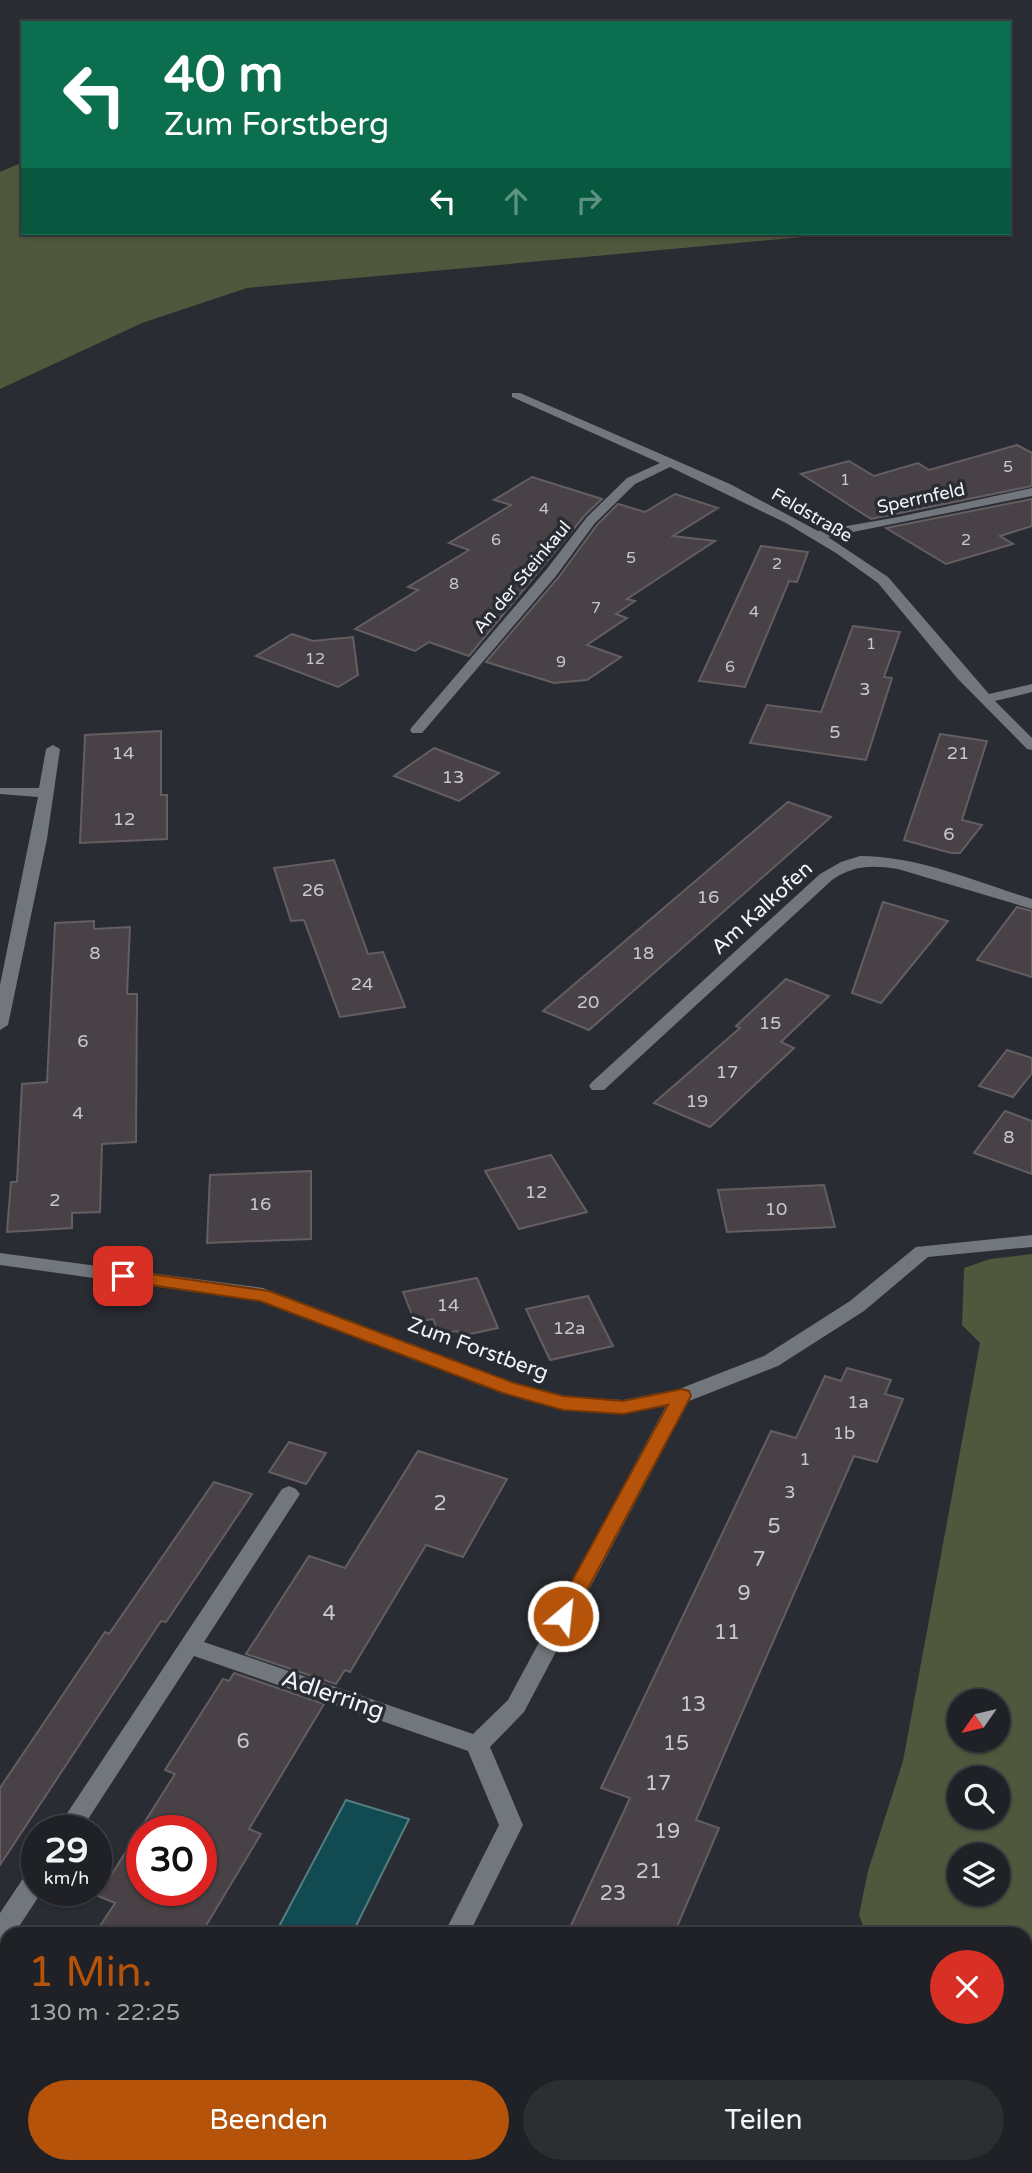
<!DOCTYPE html>
<html lang="de">
<meta charset="utf-8">
<style>
:root{--surface:#1f2126;--page:#2c2e32;--text:#f1f3f6;--muted:#a1a3a7;--line:#3c3e43;--accent:#b45309}
body{margin:0;font-family:"Varela Round",sans-serif;background:var(--page);color:var(--text);height:100vh;display:flex;flex-direction:column;font-size:26px;white-space:nowrap}
*{box-sizing:border-box;margin:0}
p{font-size:23px;color:var(--muted)}
.icon{flex:none;width:38px;height:38px;fill:none;stroke:currentColor;stroke-width:2;stroke-linecap:round;stroke-linejoin:round}
.map{position:relative;flex:1;overflow:hidden}
.sheet{position:absolute;left:0px;top:1927px;width:1032px;height:247px;display:flex;flex-direction:column;background:var(--surface);border-radius:21px 21px 0 0;box-shadow:0 2px 5px #0004,0 0 0 2px var(--line)}
.sheet>*{flex:none}
.banner{position:absolute;left:21px;top:21px;width:990px;height:214px;border-radius:0px;box-shadow:0 2px 5px #0004,0 0 0 2px var(--line);background:#0b6e4f;color:#fff;overflow:hidden}
.needle{width:46px;rotate:236deg}
.buttons{position:absolute;left:947px;top:1689px;display:grid;gap:14px}
.buttons a{display:grid;place-items:center;width:63px;height:63px;border-radius:50%;background:var(--surface);box-shadow:0 2px 5px #0004,0 0 0 2px var(--line);font-size:35px}
.speed{position:absolute;left:21px;top:1815px;display:flex;gap:14px;font-size:35px;font-weight:700;text-align:center}
.speed>*{display:grid;place-content:center;width:91px;height:91px;border-radius:50%;background:var(--surface);box-shadow:0 2px 5px #0004,0 0 0 2px var(--line);line-height:1}
.speed small{font-size:18px;font-weight:400}
.speed .limit{border:10px solid #d22;background:#fff;color:#111}
.pin{position:absolute;display:grid;place-items:center;width:60px;height:60px;color:#fff;margin:-30px;border-radius:14px;box-shadow:0 4px 10px #0006}
.me{position:absolute;width:77px;margin:-38px;rotate:28deg;stroke-linejoin:round;filter:drop-shadow(0 0 5px #0008)}
.turn{display:flex;align-items:center;gap:24px;height:147px;padding:0 28px;font-size:32px}
.turn .icon{width:91px;height:91px;stroke-width:2.5}
.turn b{display:block;font-size:49px;line-height:60px}
.lanes{display:flex;align-items:center;height:66px;padding:0 28px;background:#0003;justify-content:center;gap:35px;direction:ltr}
.lanes .off{opacity:.35}
.round{display:grid;place-items:center;flex:none;width:74px;height:74px;border-radius:37px;background:var(--page)}
.overview{display:flex;align-items:center;justify-content:space-between;height:119px;padding:0 28px}
h1{font-size:42px;font-weight:600;line-height:52px;color:var(--accent)}
.button{display:flex;gap:14px;margin-top:auto;padding:14px 28px}
.button a{flex:1;height:80px;border-radius:42px;background:var(--accent);color:#fff;font-size:28px;font-weight:600;line-height:80px;text-align:center}
.button a+a{background:var(--page);color:var(--text)}
.map>svg:first-child{display:block}
.green{fill:#4f573c;fill-rule:evenodd}
.water{fill:#114a50;stroke:#547d82;stroke-width:2}
.building{fill:#484247;stroke:#645e63;stroke-width:2;fill-rule:evenodd}
.lines{fill:none;stroke-linecap:round;stroke-linejoin:round}
.street{fill:#72777d;fill-rule:evenodd}
.route{fill:#b45309;stroke:#753606;stroke-width:2}
.labels{text-anchor:middle;dominant-baseline:central;stroke-width:7;stroke-linejoin:round;paint-order:stroke}
.far-number-label{font-size:16px;fill:#c8c8cc}
.far-street-label{font-size:18px;fill:#f2f4f8;stroke:#292c32}
.number-label{font-size:18px;fill:#c8c8cc}
.street-label{font-size:21px;fill:#f2f4f8;stroke:#292c32}
.near-number-label{font-size:21px;fill:#c8c8cc}
.near-street-label{font-size:24px;fill:#f2f4f8;stroke:#292c32}
</style>
<div class="map">
<svg width="1032" height="2173" viewBox="0 0 1032 2173">
<rect width="100%" height="100%" fill="#292c32"/>
<g class="green">
<path d="M23,162V233H847L247,288L142,323L0,389V172Z"/>
<path d="M1032,1254V2038L1026,2036V1934H866L859,1915L868,1871L903,1761L980,1343L962,1325L964,1268L990,1259ZM959,1701H998V1740H959ZM959,1778H998V1816H959ZM959,1855H998V1894H959Z"/>
</g>
<path class="water" d="M346,1800L409,1819L352,1934H275Z"/>
<g class="building">
<path d="M1017,445L1032,453V486L871,519L801,474L849,461L874,476L918,463L929,470Z"/>
<path d="M532,477L602,499L585,515L469,656L429,642L415,651L355,629L418,590L408,587L469,550L449,543L511,505L494,500Z"/>
<path d="M675,494L718,508L673,536L715,541L627,599L635,601L616,614L627,618L587,645L621,657L587,680L554,683L486,662L558,578L597,525L618,504L645,512Z"/>
<path d="M1032,499V526L1000,536L1013,544L946,564L886,528Z"/>
<path d="M761,546L808,552L797,582L789,581L745,687L699,681Z"/>
<path d="M853,626L900,632L884,677L892,678L866,760L750,743L767,705L821,712Z"/>
<path d="M292,634L313,641L353,637L358,675L338,687L256,656Z"/>
<path d="M161,731V795H167V839L80,843L85,735Z"/>
<path d="M940,734L987,741L962,820L982,825L960,853H951L904,840Z"/>
<path d="M434,748L499,773L459,801L394,776Z"/>
<path d="M788,802L831,817L589,1030L543,1011Z"/>
<path d="M334,860L368,954L383,952L405,1007L340,1017L304,920L291,921L274,868Z"/>
<path d="M883,902L948,921L881,1003L852,993Z"/>
<path d="M1017,907L1032,911V977L977,960Z"/>
<path d="M94,921V929L130,927L127,994H137L136,1142L102,1144L100,1212L72,1213V1228L7,1232L11,1182H17L22,1084L47,1082L55,923Z"/>
<path d="M786,979L829,996L781,1042L794,1048L710,1127L654,1103L740,1028L736,1026Z"/>
<path d="M1007,1050L1032,1058V1073L1013,1097L979,1086Z"/>
<path d="M1005,1111L1032,1121V1174L974,1153Z"/>
<path d="M551,1155L587,1212L519,1229L485,1171Z"/>
<path d="M311,1171V1239L207,1243L210,1175Z"/>
<path d="M824,1185L835,1227L727,1232L718,1190Z"/>
<path d="M477,1278L498,1328L460,1336L457,1331L439,1334L433,1319L415,1322L403,1292Z"/>
<path d="M588,1296L613,1346L550,1360L526,1309Z"/>
<path d="M847,1368L891,1380L885,1394L903,1399L877,1462L854,1456L731,1738L696,1820L719,1828L674,1934H567L630,1798L601,1788L771,1431L796,1438L825,1376L841,1381Z"/>
<path d="M289,1442L326,1453L306,1484L269,1472Z"/>
<path d="M418,1451L507,1479L463,1557L426,1545L350,1672L345,1670L336,1684L246,1654L309,1556L345,1568Z"/>
<path d="M214,1482L252,1494L166,1622L161,1621L0,1865V1788L105,1632L109,1634Z"/>
<path d="M234,1673L324,1704L249,1829L261,1834L201,1934H95L115,1903L98,1896L175,1774L165,1770L223,1679L229,1681ZM142,1830H201V1890H142Z"/>
</g>
<g class="lines">
<g class="street">
<path d="M512,393H520L730,484L818,531L898,517L1032,488V496L828,537L888,577L989,694L1032,684V692L995,701L1032,738V750L1027,749L957,678L878,583L836,553L786,523L670,467L635,484L595,523L556,576L422,733H412L410,730L412,727L546,570L587,517L627,478L660,463L512,397Z"/>
<path d="M53,745L60,749L47,839L8,1025L0,1030V985L38,797L0,794V788H39L46,749Z"/>
<path d="M860,856C919,856 976,882 1032,899V909L898,869C871,865 854,865 832,880L604,1090H592L589,1086L592,1082L820,874L841,862Z"/>
<path d="M1032,1235V1247L928,1257L864,1311L778,1366L689,1401L524,1712L490,1747L523,1825L469,1934H444L499,1825L468,1751L194,1656L81,1830H56L282,1489L289,1486L296,1489L300,1494L204,1642L473,1734L508,1700L666,1406L623,1414L563,1410L502,1393L260,1301L0,1265V1253L263,1288L515,1383L563,1396L623,1400L679,1389L764,1356L850,1301L916,1247Z"/>
<path d="M37,1868V1890H43L14,1934H7V1942L0,1945V1913L28,1871Z"/>
<path d="M0,2045L7,2048V2072L0,2069Z"/>
<path d="M240,2166H278L280,2173H243Z"/>
</g>
</g>
<path class="route" d="M123,1270L269,1291L514,1383L563,1396L623,1401L682,1389L689,1391L691,1396L570,1622L563,1624L556,1622L553,1616L668,1405L623,1414L563,1410L503,1393L260,1301L117,1280L114,1276L117,1272Z"/>
<g class="labels">
<g class="far-number-label">
<text x="1008" y="467">5</text>
<text x="845" y="480">1</text>
<text x="544" y="509">4</text>
<text x="496" y="540">6</text>
<text x="966" y="540">2</text>
<text x="631" y="558">5</text>
<text x="777" y="564">2</text>
<text x="454" y="584">8</text>
<text x="596" y="608">7</text>
<text x="754" y="612">4</text>
<text x="871" y="644">1</text>
<text x="315" y="659">12</text>
<text x="561" y="662">9</text>
<text x="730" y="667">6</text>
</g>
<g class="far-street-label">
<text transform="translate(921 498) rotate(-12)">Sperrnfeld</text>
<text transform="translate(812 515) rotate(30)">Feldstraße</text>
<text transform="translate(522 577) rotate(-50)">An der Steinkaul</text>
</g>
<g class="number-label">
<text x="865" y="689">3</text>
<text x="835" y="732">5</text>
<text x="123" y="753">14</text>
<text x="958" y="753">21</text>
<text x="453" y="777">13</text>
<text x="124" y="819">12</text>
<text x="949" y="834">6</text>
<text x="313" y="890">26</text>
<text x="708" y="897">16</text>
<text x="95" y="953">8</text>
<text x="643" y="953">18</text>
<text x="362" y="984">24</text>
<text x="588" y="1002">20</text>
<text x="770" y="1023">15</text>
<text x="83" y="1041">6</text>
<text x="727" y="1072">17</text>
<text x="697" y="1101">19</text>
<text x="78" y="1113">4</text>
<text x="1009" y="1137">8</text>
<text x="536" y="1192">12</text>
<text x="55" y="1200">2</text>
<text x="260" y="1204">16</text>
<text x="776" y="1209">10</text>
<text x="448" y="1305">14</text>
<text x="569" y="1328">12a</text>
<text x="858" y="1402">1a</text>
<text x="844" y="1433">1b</text>
<text x="805" y="1459">1</text>
<text x="790" y="1492">3</text>
</g>
<g class="street-label">
<text transform="translate(762 908) rotate(-42)">Am Kalkofen</text>
<text transform="translate(478 1349) rotate(20)">Zum Forstberg</text>
</g>
<g class="near-number-label">
<text x="440" y="1503">2</text>
<text x="774" y="1526">5</text>
<text x="759" y="1559">7</text>
<text x="744" y="1593">9</text>
<text x="329" y="1613">4</text>
<text x="727" y="1632">11</text>
<text x="693" y="1704">13</text>
<text x="243" y="1741">6</text>
<text x="676" y="1743">15</text>
<text x="658" y="1783">17</text>
<text x="667" y="1831">19</text>
<text x="649" y="1871">21</text>
<text x="613" y="1893">23</text>
</g>
<g class="near-street-label">
<text transform="translate(333 1695) rotate(19)">Adlerring</text>
</g>
</g>
</svg>
<div class="buttons">
<a><svg class="needle" viewBox="-14 -14 28 28"><path d="M0-13l5 13h-10z" fill="#e53935"/><path d="M0 13l5-13h-10z" fill="#a1a3a7"/></svg></a>
<a><svg class="icon" aria-label="search" viewBox="0 0 24 24"><circle cx="10" cy="10" r="6"/><path d="M15 15l6 6"/></svg></a>
<a><svg class="icon" aria-label="layers" viewBox="0 0 24 24"><path d="M12 4l9 5-9 5-9-5zM3 14l9 5 9-5"/></svg></a>
</div>
<div class="speed"><div>29<small>km/h</small></div><div class="limit">30</div></div>
<div class="pin" style="left:123px;top:1276px;background:#d93025"><svg class="icon" aria-label="arrive" viewBox="0 0 24 24"><path d="M6 21V4h12l-3 4 3 4H6"/></svg></div>
<svg class="me" style="left:563px;top:1616px" viewBox="-20 -20 40 40"><circle r="17" fill="#b45309" stroke="#fff" stroke-width="3"/><path d="M0-11L8 9 0 5-8 9z" fill="#fff"/></svg>
<div class="banner">
<div class="turn"><svg class="icon" aria-label="left" viewBox="0 0 24 24"><path d="M17 20v-9H6M10 6l-5 5 5 5"/></svg><div><b>40 m</b>Zum Forstberg</div></div>
<div class="lanes"><svg class="icon" aria-label="left" viewBox="0 0 24 24"><path d="M17 20v-9H6M10 6l-5 5 5 5"/></svg><svg class="icon off" aria-label="ahead" viewBox="0 0 24 24"><path d="M12 20V5M6 11l6-6 6 6"/></svg><svg class="icon off" aria-label="right" viewBox="0 0 24 24"><path d="M7 20v-9h11M14 6l5 5-5 5"/></svg></div>
</div>
<section class="sheet">
<div class="overview"><div><h1>1 Min.</h1><p>130 m · 22:25</p></div><a class="round" style="background:#d93025;color:#fff"><svg class="icon" aria-label="close" viewBox="0 0 24 24"><path d="M6 6l12 12M18 6L6 18"/></svg></a></div>
<div class="button"><a>Beenden</a><a>Teilen</a></div>
</section>
</div>
